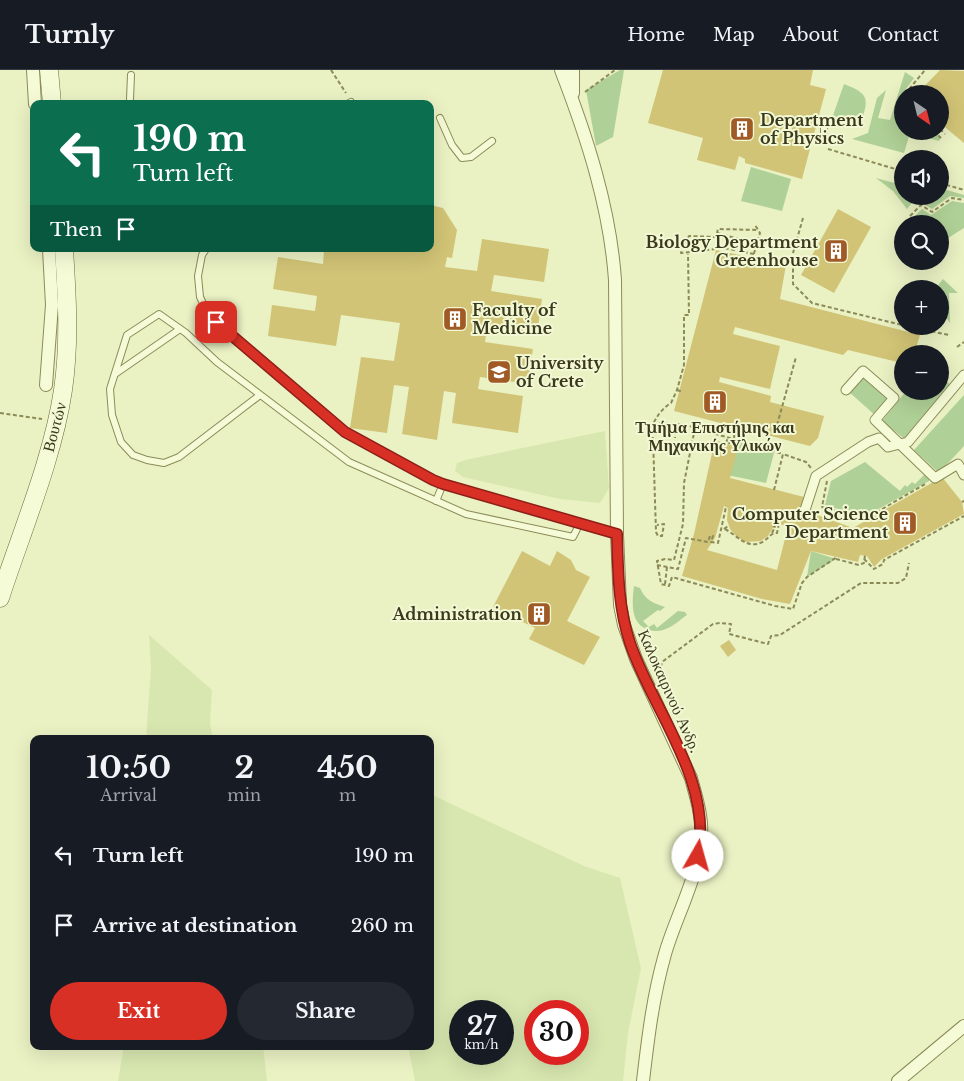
<!DOCTYPE html>
<meta charset="utf-8">
<style>
:root{--surface:#171b24;--page:#242831;--text:#f1f3f6;--muted:#9ea1a6;--line:#363941;--accent:#d93025}
body{margin:0;font-family:"Libre Baskerville",serif;background:var(--page);color:var(--text);height:100vh;display:flex;flex-direction:column;font-size:19px;white-space:nowrap}
*{box-sizing:border-box;margin:0}
p{font-size:16px;color:var(--muted)}
.icon{flex:none;width:28px;height:28px;fill:none;stroke:currentColor;stroke-width:2;stroke-linecap:round;stroke-linejoin:round}
.map{position:relative;flex:1;overflow:hidden}
.panel{position:absolute;left:30px;top:665px;width:404px;height:315px;display:flex;flex-direction:column;background:var(--surface);border-radius:10px;box-shadow:0 5px 20px #0002}
.panel>*{flex:none}
.top-card{position:absolute;left:30px;top:30px;width:404px;height:152px;border-radius:10px;box-shadow:0 5px 20px #0002;background:#0b6e4f;color:#fff;overflow:hidden}
.needle{width:32px;rotate:145deg}
.fabs{position:absolute;left:894px;top:15px;display:grid;gap:10px}
.fabs a{display:grid;place-items:center;width:55px;height:55px;border-radius:50%;background:var(--surface);box-shadow:0 5px 20px #0002;font-size:25px}
.speed{position:absolute;left:449px;top:930px;display:flex;gap:10px;font-size:25px;font-weight:700;text-align:center}
.speed>*{display:grid;place-content:center;width:65px;height:65px;border-radius:50%;background:var(--surface);box-shadow:0 5px 20px #0002;line-height:1}
.speed small{font-size:12px;font-weight:400}
.speed .limit{border:8px solid #d22;background:#fff;color:#111}
.pin{position:absolute;display:grid;place-items:center;width:42px;height:42px;color:#fff;margin:-21px;border-radius:10px;box-shadow:0 2px 8px #0006}
.me{position:absolute;width:55px;margin:-28px;rotate:7deg;stroke-linejoin:round;filter:drop-shadow(0 0 4px #0008)}
.turn{display:flex;align-items:center;gap:18px;height:105px;padding:0 20px;font-size:22px}
.turn .icon{width:65px;height:65px;stroke-width:2.5}
.turn b{display:block;font-size:35px;line-height:42px}
.then{display:flex;align-items:center;height:48px;padding:0 20px;background:#0003;gap:10px;font-size:19px}
.eta{display:flex;justify-content:space-evenly;align-items:center;height:85px;text-align:center}
.eta b{font-size:30px;font-weight:800;line-height:35px}
.cta{display:flex;gap:10px;margin-top:auto;padding:10px 20px}
.cta a{flex:1;height:58px;border-radius:30px;background:var(--accent);color:#fff;font-size:20px;font-weight:800;line-height:58px;text-align:center}
.cta a+a{background:var(--page);color:var(--text)}
ul{padding:0;list-style:none}
li{display:flex;align-items:center;gap:15px;height:70px;padding:0 20px}
li div{flex:1}
li b{display:block;font-size:19px}
li em{font-style:normal}
header{display:flex;align-items:center;gap:30px;box-sizing:border-box;height:70px;padding:0 25px;background:var(--surface);border-bottom:1px solid var(--line)}
header strong{font-size:24px}
nav{display:flex;gap:28px;margin-inline-start:auto;font-size:18px}
.map>svg:first-child{display:block}
.farmland{fill:#d8e7b0;fill-rule:evenodd}
.green{fill:#afd096}
.building{fill:#d1c476;fill-rule:evenodd}
.lines{fill:none;stroke-linecap:round;stroke-linejoin:round}
.service-casing{stroke:#8c8b58;stroke-width:8}
.pedestrian-casing{stroke:#8c8b58;stroke-width:11}
.minor-casing{stroke:#8c8b58;stroke-width:14}
.secondary-casing{stroke:#6e6b3c;stroke-width:19}
.path{stroke:#8c8b58;stroke-width:2;stroke-dasharray:4 2.5;stroke-linecap:butt}
.service{stroke:#f6fbd7;stroke-width:6}
.pedestrian{stroke:#f6fbd7;stroke-width:9}
.minor{stroke:#f6fbd7;stroke-width:12}
.secondary{stroke:#f6fbd7;stroke-width:18}
.route-casing{stroke:#8d1f18;stroke-width:12}
.route{stroke:#d93025;stroke-width:9}
.labels{text-anchor:middle;dominant-baseline:central;stroke-width:4;stroke-linejoin:round;paint-order:stroke}
.poi-label{font-size:16px;font-weight:bold;fill:#3b391d;stroke:#f2f8d3;text-anchor:start}
.street-label{font-size:16px;fill:#3b391d;stroke:#f2f8d3}
</style>
<header>
<strong>Turnly</strong>
<nav><a>Home</a><a>Map</a><a>About</a><a>Contact</a></nav>
</header>
<div class="map">
<svg width="964" height="1011" viewBox="0 0 964 1011">
<rect width="100%" height="100%" fill="#eaf1c3"/>
<g class="farmland">
<path d="M605,361L609,418L600,433L560,429L463,407L455,401L457,393L465,390Z"/>
<path d="M149,565L212,620L210,654L213,669H146L151,598Z"/>
<path d="M430,724L584,796L620,808L641,898L628,963L623,1011H415L408,976H430ZM460,941H502V984H460ZM535,941H578V984H535Z"/>
<path d="M124,976H263L267,1011H118Z"/>
</g>
<g class="green">
<path d="M620,0H624L613,67L596,76L586,20Z"/>
<path d="M905,2L914,8L897,31L902,36V61H934L941,67L939,71L910,63L904,83L852,69L868,63L877,28L886,20L878,48L890,50Z"/>
<path d="M844,14C867,23 870,28 861,51L846,57H829Z"/>
<path d="M751,97L791,109L782,141L741,131Z"/>
<path d="M876,108L898,114L902,109V126H940V118L964,125V128L950,126L932,139L915,129L907,139L893,121Z"/>
<path d="M952,131L964,133V158L940,173V154H919L914,147L922,139L931,145Z"/>
<path d="M943,209L958,223H949L950,253L940,239L939,214Z"/>
<path d="M861,306L889,331L876,346L848,321Z"/>
<path d="M940,306L951,315L906,370L882,351L906,321H940Z"/>
<path d="M964,325V376L939,403L914,380Z"/>
<path d="M740,371L774,383L766,413L727,405Z"/>
<path d="M865,392L900,421L905,415L907,417L912,412L915,414L926,403L929,406V411L864,447L825,435L831,411Z"/>
<path d="M811,481L836,489L807,507Z"/>
<path d="M634,516L640,518C645,530 653,533 665,537L660,541L658,540L643,551L649,557L654,554L657,558L678,541L685,542L687,545C681,549 675,555 668,558C662,561 656,562 649,560C630,554 632,533 634,516Z"/>
</g>
<g class="building">
<path d="M663,0H813L810,15L826,19L802,109L745,93V89L739,86L735,100L697,90L703,68L648,53Z"/>
<path d="M940,0L964,1V73L940,53V24H917Z"/>
<path d="M430,135L443,138L457,160L452,188L447,187L445,197L477,201L482,169L549,179L544,212L494,205L491,221L542,229L537,264L487,257L485,272L533,279L528,314L480,307L478,319L523,326L518,363L452,353L456,323L444,321L437,370L402,364L409,317L394,315L387,363L350,358L361,287L394,291L400,253L341,245L336,276L268,266L272,235L315,241L317,226L273,219L278,187L323,194L324,181L316,179H430Z"/>
<path d="M838,139L871,157L834,223L801,205Z"/>
<path d="M716,180L786,195L780,229L920,265L914,284H902V293L848,280L843,285L735,257L733,264L780,276L770,319L720,307L719,312L771,326L770,332L824,346L818,368L810,376L674,341Z"/>
<path d="M715,370L738,377L730,408L804,427L801,439L853,458L942,407L962,432L964,444L882,489L874,497L867,486L860,485L858,492L811,481L790,534L762,529L682,506L694,464ZM724,436L728,438L727,450L730,459L736,466L745,472L761,471L768,466L773,458L774,452L788,457L777,500L707,480L715,468Z"/>
<path d="M522,481L550,496L557,481L571,490L576,500L590,507L567,551L600,567L584,595L529,569L535,558L493,537Z"/>
<path d="M729,570L736,580L728,587L720,576Z"/>
</g>
<g class="lines">
<defs>
<g id="service">
<path d="M130,29L131,5"/>
<path d="M347,34L351,32"/>
<path d="M440,48L452,75L462,88L471,87L492,71"/>
<path d="M824,56V71"/>
<path d="M206,179L202,185L198,206L200,227L207,242L226,262L345,362L443,414L617,464"/>
<path d="M115,304L180,259"/>
<path d="M260,325L179,387L164,393L147,390L133,385L121,372L112,345L110,319L127,265L159,244L186,263L217,292L349,392L466,444L573,467L580,453"/>
<path d="M436,431L443,414"/>
</g>
<g id="pedestrian">
<path d="M846,320L863,301L894,328L875,350L935,408L958,394L964,405"/>
<path d="M805,440L816,406L868,372L879,368L888,377L908,372L964,305"/>
</g>
<g id="minor">
<path d="M33,0L35,34"/>
<path d="M561,0C587,67 610,138 615,210L617,464L620,535L624,555L636,589L691,708C695,723 700,738 701,753C704,798 677,842 665,884C653,926 648,968 643,1011"/>
<path d="M573,0V23"/>
<path d="M46,315L52,235L49,179"/>
<path d="M898,1011L964,956"/>
</g>
<g id="secondary">
<path d="M49,0L52,34"/>
<path d="M0,528C21,463 53,388 63,320C70,273 67,226 64,179"/>
</g>
</defs>
<use href="#service" class="service-casing"/>
<use href="#pedestrian" class="pedestrian-casing"/>
<use href="#minor" class="minor-casing"/>
<use href="#secondary" class="secondary-casing"/>
<g class="path">
<path d="M331,0L346,23"/>
<path d="M585,22L615,0"/>
<path d="M905,24L925,0"/>
<path d="M902,26L898,31L902,35"/>
<path d="M940,59L945,64"/>
<path d="M934,61L941,68"/>
<path d="M828,79L902,101"/>
<path d="M940,113L964,120"/>
<path d="M910,146L921,135L932,142L952,128L964,130"/>
<path d="M803,148L793,183V214L812,233L902,255"/>
<path d="M717,163L757,174"/>
<path d="M754,184L724,178L681,183L682,177L689,166L716,167L718,159L758,160"/>
<path d="M752,190L760,163L755,155"/>
<path d="M906,256L949,265"/>
<path d="M957,277L964,272"/>
<path d="M677,320L683,322"/>
<path d="M0,343L42,349"/>
<path d="M675,354V368"/>
<path d="M777,355L796,287"/>
<path d="M695,358L684,413L683,454L674,490L665,489L657,491L661,514L669,516L672,507L775,536L793,539L802,513L807,507L837,487"/>
<path d="M648,364C654,352 659,340 671,333L677,320L684,295V245H689L688,184"/>
<path d="M648,364L660,363V353L686,355L783,384"/>
<path d="M648,364V369L653,368L656,462L658,466H662L664,454L657,455"/>
<path d="M734,369L735,356"/>
<path d="M726,373L728,367"/>
<path d="M729,374L730,371L739,374L740,371"/>
<path d="M827,411L822,437L865,449L927,413"/>
<path d="M774,420L783,384L806,392L811,398"/>
<path d="M962,432L964,431"/>
<path d="M724,459L728,456"/>
<path d="M725,459C738,466 748,481 764,471C769,468 770,463 777,463L779,453"/>
<path d="M772,463L775,457L773,456"/>
<path d="M836,489L859,495L864,493L865,485"/>
<path d="M864,489L874,499L883,494L884,490L964,446"/>
<path d="M657,495L678,499L686,468L708,472L710,466H713L711,472L718,473L726,437"/>
<path d="M665,514L667,497"/>
<path d="M660,610V600L662,592L713,554L720,553L731,554L729,564L768,574L771,566L780,565L861,513H898L906,508L909,493"/>
</g>
<use href="#service" class="service"/>
<use href="#pedestrian" class="pedestrian"/>
<use href="#minor" class="minor"/>
<use href="#secondary" class="secondary"/>
</g>
<g class="lines">
<defs>
<path id="route" d="M216,252L345,362L433,410L443,414L617,464C618,501 618,537 630,573C653,641 713,710 698,786"/>
</defs>
<use href="#route" class="route-casing"/>
<use href="#route" class="route"/>
</g>
<defs>
<symbol id="building-square" viewBox="-11 -11 22 22"><rect x="-9" y="-9" width="18" height="18" rx="4" fill="#9f5a25" stroke="#f2f8d3"/><path d="M-4-6H4V6H1V3H-1V6H-4ZM-2.5-4.3h1.7v1.8h-1.7ZM.8-4.3h1.7v1.8H.8ZM-2.5-1h1.7V.8h-1.7ZM.8-1h1.7V.8H.8Z" fill="#fff"/></symbol>
<symbol id="university-square" viewBox="-11 -11 22 22"><rect x="-9" y="-9" width="18" height="18" rx="4" fill="#9f5a25" stroke="#f2f8d3"/><path d="M0-5L7-2L0 1L-7-2ZM-4 1L0 2.5L4 1V4Q0 6-4 4Z" fill="#fff"/></symbol>
</defs>
<g fill-rule="evenodd">
<use href="#building-square" x="728" y="45" width="28" height="28"/>
<use href="#building-square" x="822" y="167" width="28" height="28"/>
<use href="#building-square" x="441" y="235" width="28" height="28"/>
<use href="#university-square" x="485" y="288" width="28" height="28"/>
<use href="#building-square" x="701" y="318" width="28" height="28"/>
<use href="#building-square" x="891" y="439" width="28" height="28"/>
<use href="#building-square" x="525" y="530" width="28" height="28"/>
</g>
<g class="labels">
<g class="poi-label">
<text x="760" y="50">Department<tspan x="760" dy="18">of Physics</tspan></text>
<text x="818" y="172" text-anchor="end">Biology Department<tspan x="818" dy="18">Greenhouse</tspan></text>
<text x="472" y="240">Faculty of<tspan x="472" dy="18">Medicine</tspan></text>
<text x="516" y="293">University<tspan x="516" dy="18">of Crete</tspan></text>
<text x="715" y="357" text-anchor="middle">Τμήμα Επιστήμης και<tspan x="715" dy="18">Μηχανικής Υλικών</tspan></text>
<text x="888" y="444" text-anchor="end">Computer Science<tspan x="888" dy="18">Department</tspan></text>
<text x="522" y="544" text-anchor="end">Administration</text>
</g>
<g class="street-label">
<text transform="translate(54 357) rotate(-75)">Βουτών</text>
<text transform="translate(670 621) rotate(66)">Καλοκαιρινού Ανδρ.</text>
</g>
</g>
</svg>
<div class="fabs">
<a><svg class="needle" viewBox="-14 -14 28 28"><path d="M0-13l5 13h-10z" fill="#e53935"/><path d="M0 13l5-13h-10z" fill="#9ea1a6"/></svg></a>
<a><svg class="icon" aria-label="sound" viewBox="0 0 24 24"><path d="M4 9h4l5-4v14l-5-4H4zM17 9q2 3 0 6"/></svg></a>
<a><svg class="icon" aria-label="search" viewBox="0 0 24 24"><circle cx="10" cy="10" r="6"/><path d="M15 15l6 6"/></svg></a>
<a>+</a>
<a>−</a>
</div>
<div class="speed"><div>27<small>km/h</small></div><div class="limit">30</div></div>
<div class="pin" style="left:216px;top:252px;background:#d93025"><svg class="icon" aria-label="arrive" viewBox="0 0 24 24"><path d="M6 21V4h12l-3 4 3 4H6"/></svg></div>
<svg class="me" style="left:698px;top:786px" viewBox="-20 -20 40 40"><circle r="19" fill="#fff"/><path d="M0-13L10 11 0 6-10 11z" fill="#d93025"/></svg>
<div class="top-card">
<div class="turn"><svg class="icon" aria-label="left" viewBox="0 0 24 24"><path d="M17 20v-9H6M10 6l-5 5 5 5"/></svg><div><b>190 m</b>Turn left</div></div>
<div class="then">Then<svg class="icon" aria-label="arrive" viewBox="0 0 24 24"><path d="M6 21V4h12l-3 4 3 4H6"/></svg></div>
</div>
<section class="panel">
<div class="eta">
<div><b>10:50</b><p>Arrival</p></div>
<div><b>2</b><p>min</p></div>
<div><b>450</b><p>m</p></div>
</div>
<ul>
<li><svg class="icon" aria-label="left" viewBox="0 0 24 24"><path d="M17 20v-9H6M10 6l-5 5 5 5"/></svg><div><b>Turn left</b></div><em>190 m</em></li>
<li><svg class="icon" aria-label="arrive" viewBox="0 0 24 24"><path d="M6 21V4h12l-3 4 3 4H6"/></svg><div><b>Arrive at destination</b></div><em>260 m</em></li>
</ul>
<div class="cta"><a>Exit</a><a>Share</a></div>
</section>
</div>
